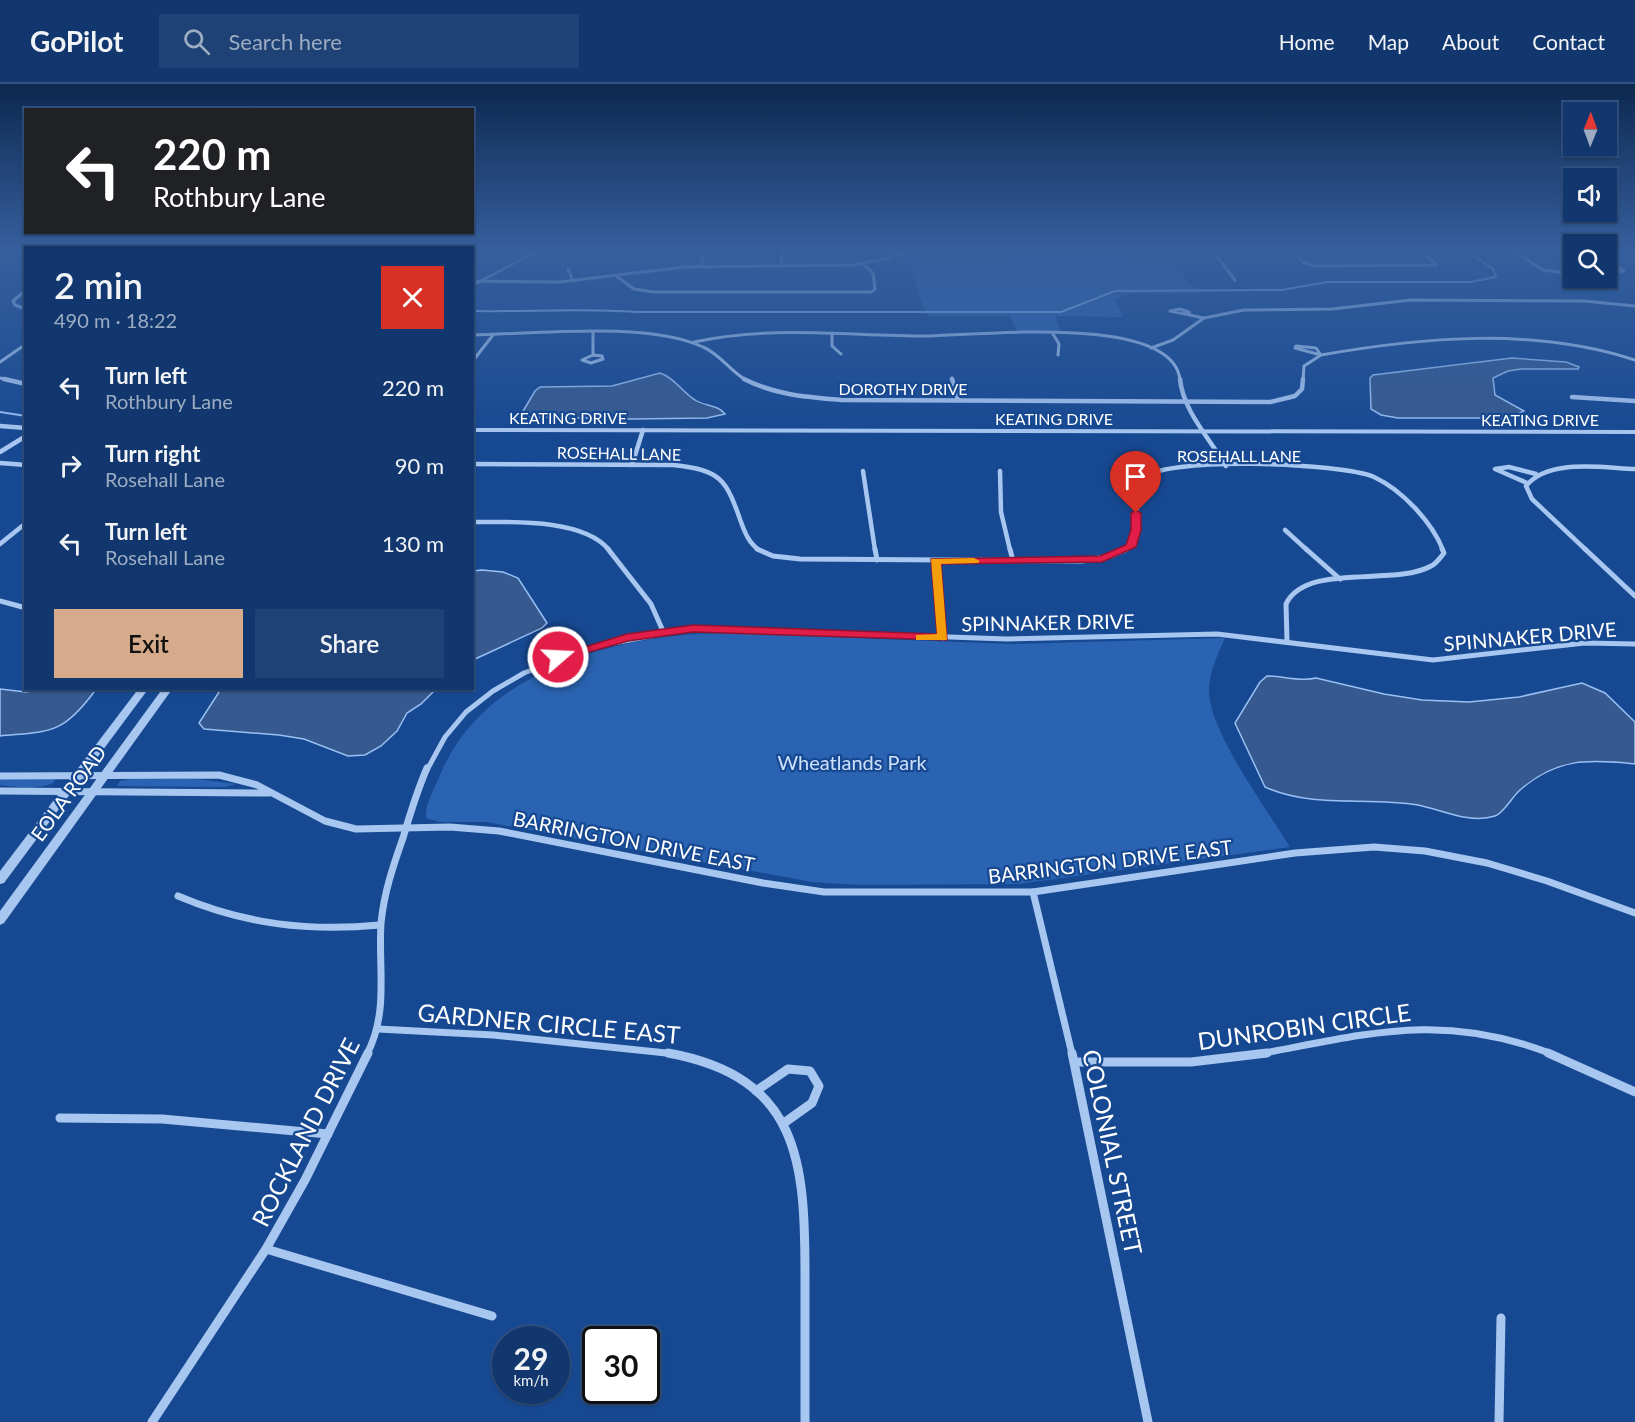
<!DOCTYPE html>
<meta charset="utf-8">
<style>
:root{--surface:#11376e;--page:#1e4276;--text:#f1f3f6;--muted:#9cacc2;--line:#305181;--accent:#d6ab8b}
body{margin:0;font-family:Lato,sans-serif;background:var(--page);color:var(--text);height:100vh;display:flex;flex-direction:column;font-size:22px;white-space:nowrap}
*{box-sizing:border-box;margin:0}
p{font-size:20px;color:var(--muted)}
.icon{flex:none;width:33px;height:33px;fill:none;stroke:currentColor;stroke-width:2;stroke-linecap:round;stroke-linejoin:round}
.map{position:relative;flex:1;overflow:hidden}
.side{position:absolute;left:24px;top:162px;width:450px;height:444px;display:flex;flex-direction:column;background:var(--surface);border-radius:0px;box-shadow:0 2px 4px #0004,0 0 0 2px var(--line)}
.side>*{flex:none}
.guide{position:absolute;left:24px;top:24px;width:450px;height:126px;border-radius:0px;box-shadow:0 2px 4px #0004,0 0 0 2px var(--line);background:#202124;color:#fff;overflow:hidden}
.needle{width:39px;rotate:1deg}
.tools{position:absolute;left:1563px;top:18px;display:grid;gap:12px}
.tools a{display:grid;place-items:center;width:54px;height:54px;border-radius:0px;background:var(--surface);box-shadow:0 2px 4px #0004,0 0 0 2px var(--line);font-size:30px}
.speed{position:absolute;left:492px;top:1242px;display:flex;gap:12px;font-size:30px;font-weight:700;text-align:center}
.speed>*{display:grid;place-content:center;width:78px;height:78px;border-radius:50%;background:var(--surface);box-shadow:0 2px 4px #0004,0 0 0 2px var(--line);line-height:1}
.speed small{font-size:15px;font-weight:400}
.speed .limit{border:3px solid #111;border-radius:9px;background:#fff;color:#111}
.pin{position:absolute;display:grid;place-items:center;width:51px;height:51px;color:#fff;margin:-62px -26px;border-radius:50% 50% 50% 0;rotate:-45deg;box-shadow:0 0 6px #0007}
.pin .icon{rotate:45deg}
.me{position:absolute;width:66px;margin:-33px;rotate:71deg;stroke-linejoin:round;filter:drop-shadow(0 0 4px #0008)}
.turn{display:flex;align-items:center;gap:21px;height:126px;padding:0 30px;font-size:27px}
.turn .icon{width:78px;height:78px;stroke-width:2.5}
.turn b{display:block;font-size:42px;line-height:51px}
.round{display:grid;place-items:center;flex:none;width:63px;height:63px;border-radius:0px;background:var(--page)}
.head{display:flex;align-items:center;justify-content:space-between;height:102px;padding:0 30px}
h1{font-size:36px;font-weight:600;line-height:45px}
.action{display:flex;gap:12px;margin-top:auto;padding:12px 30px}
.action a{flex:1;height:69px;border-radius:0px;background:var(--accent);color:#111;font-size:24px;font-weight:600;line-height:69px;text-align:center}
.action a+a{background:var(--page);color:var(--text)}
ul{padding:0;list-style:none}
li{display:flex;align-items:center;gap:18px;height:78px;padding:0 30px}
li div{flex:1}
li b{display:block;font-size:22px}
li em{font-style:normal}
header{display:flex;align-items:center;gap:36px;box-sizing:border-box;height:84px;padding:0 30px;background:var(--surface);border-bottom:2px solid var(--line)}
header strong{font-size:28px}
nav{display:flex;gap:33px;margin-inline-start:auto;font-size:21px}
.search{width:420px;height:54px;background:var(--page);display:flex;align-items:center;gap:15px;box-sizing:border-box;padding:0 21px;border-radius:0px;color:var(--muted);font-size:22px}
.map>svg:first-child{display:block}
.green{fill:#2a63b1}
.water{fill:#365a90;stroke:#99c0f3;stroke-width:1.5}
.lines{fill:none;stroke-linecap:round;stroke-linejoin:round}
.stream{stroke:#99c0f3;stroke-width:2}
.minor-far4{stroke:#a7c6f0;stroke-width:3}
.minor-far3{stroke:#a7c6f0;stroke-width:4.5}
.minor-far2{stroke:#a7c6f0;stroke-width:5}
.minor-far1{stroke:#a7c6f0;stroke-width:7}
.minor{stroke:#a7c6f0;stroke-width:9}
.tertiary{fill:#a7c6f0;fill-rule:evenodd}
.route{fill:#e11d48;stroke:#92132f;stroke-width:1.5}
.slow{fill:#f59e0b}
.labels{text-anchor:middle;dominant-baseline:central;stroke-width:4.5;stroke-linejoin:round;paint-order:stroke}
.far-street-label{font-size:16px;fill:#fff;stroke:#174992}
.street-label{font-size:20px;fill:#fff;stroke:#174992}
.park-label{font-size:20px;fill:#cde1fb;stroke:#174992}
.near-street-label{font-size:24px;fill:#fff;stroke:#174992}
</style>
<header>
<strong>GoPilot</strong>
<div class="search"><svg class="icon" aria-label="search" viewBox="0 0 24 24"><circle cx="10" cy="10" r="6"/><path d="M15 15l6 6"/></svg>Search here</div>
<nav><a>Home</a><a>Map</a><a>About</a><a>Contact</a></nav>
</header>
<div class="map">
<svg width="1635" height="1338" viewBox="0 0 1635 1338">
<rect width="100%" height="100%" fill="#174992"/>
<g class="green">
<path d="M1004,165H1084L1108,173L1138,178H1172L1188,199L1205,209L1127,210L1115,215L1123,233L1055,232L1061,248L1018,249L1010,232H928C925,225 920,217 918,209C914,194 917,183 902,174L944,180H1000L1008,176Z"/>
<path d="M724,549L1012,560L1225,554C1217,572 1209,588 1209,607C1209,647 1268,727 1290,763L1018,800L860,801L812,798L486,738H439L426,734C424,722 435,703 440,691C483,585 620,550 724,549Z"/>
<path d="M0,694L56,695L53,699C38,706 16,703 0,701Z"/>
<path d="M129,695H196L236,700L226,703L117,702L120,697Z"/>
</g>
<g class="water">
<path d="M1512,274L1566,278L1579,283L1578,285H1521L1508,287L1493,294L1495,311L1524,327L1509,334H1398L1381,331L1371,325L1370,294L1373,291Z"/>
<path d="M660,289C675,294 682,308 695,316C704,322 719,321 725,330L707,334L631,335L532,333L522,329L535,307L540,303L612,302Z"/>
<path d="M482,486L503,488L518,494L547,539L542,544L473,576V487Z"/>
<path d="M1267,592C1283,592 1301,598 1316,594L1384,610L1422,616L1469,618L1519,613L1582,599L1605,609L1635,638V680C1588,675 1557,674 1520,706C1512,713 1503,730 1495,732C1469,740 1443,726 1418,721C1367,712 1314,725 1265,703L1235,639L1260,598Z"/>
<path d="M91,605L94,608C62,651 50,647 0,652V605L26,608L42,605Z"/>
<path d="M221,605V604L436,605L421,620L407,629L397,647L381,662L365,671L348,672L304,655L279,651L204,645L199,639Z"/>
</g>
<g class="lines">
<g class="stream">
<path d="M472,227C527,228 581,224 636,228H1061L1115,207L1282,206L1327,198H1470L1496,193L1493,185L1464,165"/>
<path d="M0,328L26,332"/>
</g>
<g class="minor-far4">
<path d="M490,165L532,170"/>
<path d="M875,165L900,170"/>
<path d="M1142,165H1211"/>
<path d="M1211,165L1235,196"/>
<path d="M1290,165L1303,178L1315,182L1437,181L1419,165"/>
<path d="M1510,165L1543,186L1574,190"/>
<path d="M1606,176L1624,187L1606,190"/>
<path d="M701,182L705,165"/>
<path d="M781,182L783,165"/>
<path d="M568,185L573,197"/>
<path d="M615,191L634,205L654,208H871L875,205L873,189L863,180"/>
<path d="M472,197L559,198L685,183L853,181L886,175L912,165"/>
<path d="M26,206L13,217L15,221L26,225"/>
<path d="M1180,225L1189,228L1190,231L1170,227Z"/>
<path d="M1190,231L1203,234"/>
<path d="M593,249V271"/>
<path d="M832,250V262L841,270"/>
<path d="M1053,250L1059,260L1058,271"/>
<path d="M472,251C536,250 647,237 703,263C720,270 731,288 746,296"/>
<path d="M694,258C772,241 847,252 926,252C974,252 1173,228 1180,296"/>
<path d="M1296,262L1316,264L1321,271L1295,264Z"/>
<path d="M1151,264L1173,256L1204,234L1244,226L1332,225L1411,216L1584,217L1635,222"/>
<path d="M593,271L602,272L603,275L591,279L582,276Z"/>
<path d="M0,278L26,260"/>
<path d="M472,278L493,251"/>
<path d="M0,294L10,296"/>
<path d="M952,294L953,296"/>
<path d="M1303,296L1304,282L1321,271C1424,253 1534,243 1635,276"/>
</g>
<g class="minor-far3">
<path d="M4,295L26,300"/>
<path d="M744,295C775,311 807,313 842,316L1270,318L1295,312L1302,305L1303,295"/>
<path d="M952,295L958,316"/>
<path d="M1180,295C1183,327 1210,355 1226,382"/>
<path d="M1572,313L1635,317"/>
<path d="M0,342L26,344"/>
<path d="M0,368L26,352"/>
<path d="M0,379L26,381"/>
<path d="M472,380L673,381C721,386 726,395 741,438C745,449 749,459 759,466"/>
<path d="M632,381L643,346"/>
<path d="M863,387L875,466"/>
<path d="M1000,387L1001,428L1010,466"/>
<path d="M1527,399L1495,385L1509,383L1536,390"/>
<path d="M472,438C508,438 584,434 609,466"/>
<path d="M1285,446L1307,466"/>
<path d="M0,460L26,439"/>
<path d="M1125,466L1134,456L1139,396C1162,371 1342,379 1374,393C1402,406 1432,438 1443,466"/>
<path d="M1586,466L1532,415L1526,402C1548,374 1603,384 1635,385"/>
</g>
<g class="minor-far2">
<path d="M608,465L651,520L663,547"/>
<path d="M757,465L773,472L800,475L1082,477L1111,472L1127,465"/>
<path d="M875,465L877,476"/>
<path d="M1010,465L1013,477"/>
<path d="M1306,465L1340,495"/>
<path d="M1585,465L1635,512"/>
<path d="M935,477L943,554"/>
<path d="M0,517L26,524"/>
<path d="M1287,557L1286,520C1306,478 1394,503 1431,482C1436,480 1440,474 1444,469L1442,465"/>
<path d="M427,686L445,653L466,628L493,607L524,589L592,563L693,544L1007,555L1217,550L1433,576L1585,559L1635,560"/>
</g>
<g class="minor-far1">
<path d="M0,692L219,691L257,701L325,737L356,745L450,743L499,747L763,799L824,808H1033L1295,769L1374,763L1425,767L1487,779L1547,797L1635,829"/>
<path d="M0,707L269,709"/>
<path d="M1033,808L1072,970"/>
<path d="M178,812C244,840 308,848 380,841"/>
<path d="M378,945L493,951L676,970"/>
<path d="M367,970C389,928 378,884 381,839C384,809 393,782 403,754C410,730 417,707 427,684"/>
<path d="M1259,970C1368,950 1442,927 1552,970"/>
</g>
<g class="minor">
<path d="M668,969C800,993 805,1078 805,1192C805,1241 805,1289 805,1338"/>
<path d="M1072,969L1148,1338"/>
<path d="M1548,969L1635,1008"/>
<path d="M1075,978H1191L1267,969"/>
<path d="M756,1007L788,985L810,987L819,1002L812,1019L784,1039"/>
<path d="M60,1034L162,1035L328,1050"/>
<path d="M266,1165L492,1232"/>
<path d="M152,1338L266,1165L305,1096L368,969"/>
<path d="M1499,1338L1501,1234"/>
</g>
<g class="tertiary">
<path d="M539,165H544L472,203V200Z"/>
<path d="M472,344L1635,346V350L472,348Z"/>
<path d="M139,604H149L4,799L0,800V787Z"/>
<path d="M163,604H173L4,839L0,841V827Z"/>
</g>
</g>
<linearGradient id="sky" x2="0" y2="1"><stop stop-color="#0d2850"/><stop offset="0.47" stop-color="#365f9d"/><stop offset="1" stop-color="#365f9d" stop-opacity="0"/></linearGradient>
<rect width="1635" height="352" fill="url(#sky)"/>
<path class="route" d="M1136,426L1141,429V446L1136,463L1102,478L941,480L947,556L693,548L628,557L558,577L552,573L627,550L693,541L937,550L931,475L1100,472L1126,461L1131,446V429Z"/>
<path class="slow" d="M974,474L980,477L978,479L941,480L947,556H916V551L937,550L931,475Z"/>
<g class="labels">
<g class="far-street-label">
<text x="903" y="304">DOROTHY DRIVE</text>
<text x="568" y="333">KEATING DRIVE</text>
<text x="1054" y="334">KEATING DRIVE</text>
<text x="1540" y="335">KEATING DRIVE</text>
<text transform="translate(619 369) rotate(1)">ROSEHALL LANE</text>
<text x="1239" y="371">ROSEHALL LANE</text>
</g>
<g class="street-label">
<text transform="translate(1048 538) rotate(-1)">SPINNAKER DRIVE</text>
<text transform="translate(1530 552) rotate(-5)">SPINNAKER DRIVE</text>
<text transform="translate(68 709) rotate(-54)">EOLA ROAD</text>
<text transform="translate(634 757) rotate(11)">BARRINGTON DRIVE EAST</text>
<text transform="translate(1110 777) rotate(-7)">BARRINGTON DRIVE EAST</text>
</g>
<g class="park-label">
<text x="852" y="678">Wheatlands Park</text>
</g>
<g class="near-street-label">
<text transform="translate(549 939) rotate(5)">GARDNER CIRCLE EAST</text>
<text transform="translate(1304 942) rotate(-8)">DUNROBIN CIRCLE</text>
<text transform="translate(305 1048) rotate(-63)">ROCKLAND DRIVE</text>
<text transform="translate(1113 1068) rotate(78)">COLONIAL STREET</text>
</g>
</g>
</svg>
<div class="tools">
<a><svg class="needle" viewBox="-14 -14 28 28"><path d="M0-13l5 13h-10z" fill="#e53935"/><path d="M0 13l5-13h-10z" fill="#9cacc2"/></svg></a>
<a><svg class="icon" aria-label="sound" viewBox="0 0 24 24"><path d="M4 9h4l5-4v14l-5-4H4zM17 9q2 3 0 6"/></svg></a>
<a><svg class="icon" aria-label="search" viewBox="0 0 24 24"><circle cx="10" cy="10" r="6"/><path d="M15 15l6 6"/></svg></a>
</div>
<div class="speed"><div>29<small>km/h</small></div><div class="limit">30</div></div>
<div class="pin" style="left:1136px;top:429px;background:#d93025"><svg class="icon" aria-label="arrive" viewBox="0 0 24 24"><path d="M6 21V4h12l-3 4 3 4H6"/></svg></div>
<svg class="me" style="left:558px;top:573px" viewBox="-20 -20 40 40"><circle r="17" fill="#e11d48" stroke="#fff" stroke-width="3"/><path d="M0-11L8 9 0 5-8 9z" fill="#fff"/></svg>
<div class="guide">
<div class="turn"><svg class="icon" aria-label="left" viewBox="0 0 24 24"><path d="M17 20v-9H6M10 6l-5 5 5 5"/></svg><div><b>220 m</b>Rothbury Lane</div></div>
</div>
<section class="side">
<div class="head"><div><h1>2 min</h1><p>490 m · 18:22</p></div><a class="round" style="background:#d93025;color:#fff"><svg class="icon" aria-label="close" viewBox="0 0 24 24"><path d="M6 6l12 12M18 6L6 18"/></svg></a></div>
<ul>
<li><svg class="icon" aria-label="left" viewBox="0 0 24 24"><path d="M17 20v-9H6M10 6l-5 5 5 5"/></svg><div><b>Turn left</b><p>Rothbury Lane</p></div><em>220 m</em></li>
<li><svg class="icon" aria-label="right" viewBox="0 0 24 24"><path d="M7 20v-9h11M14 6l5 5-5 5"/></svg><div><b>Turn right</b><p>Rosehall Lane</p></div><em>90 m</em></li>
<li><svg class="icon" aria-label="left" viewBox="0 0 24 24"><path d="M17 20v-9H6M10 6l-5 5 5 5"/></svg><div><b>Turn left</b><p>Rosehall Lane</p></div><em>130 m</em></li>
</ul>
<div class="action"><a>Exit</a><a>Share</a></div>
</section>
</div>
